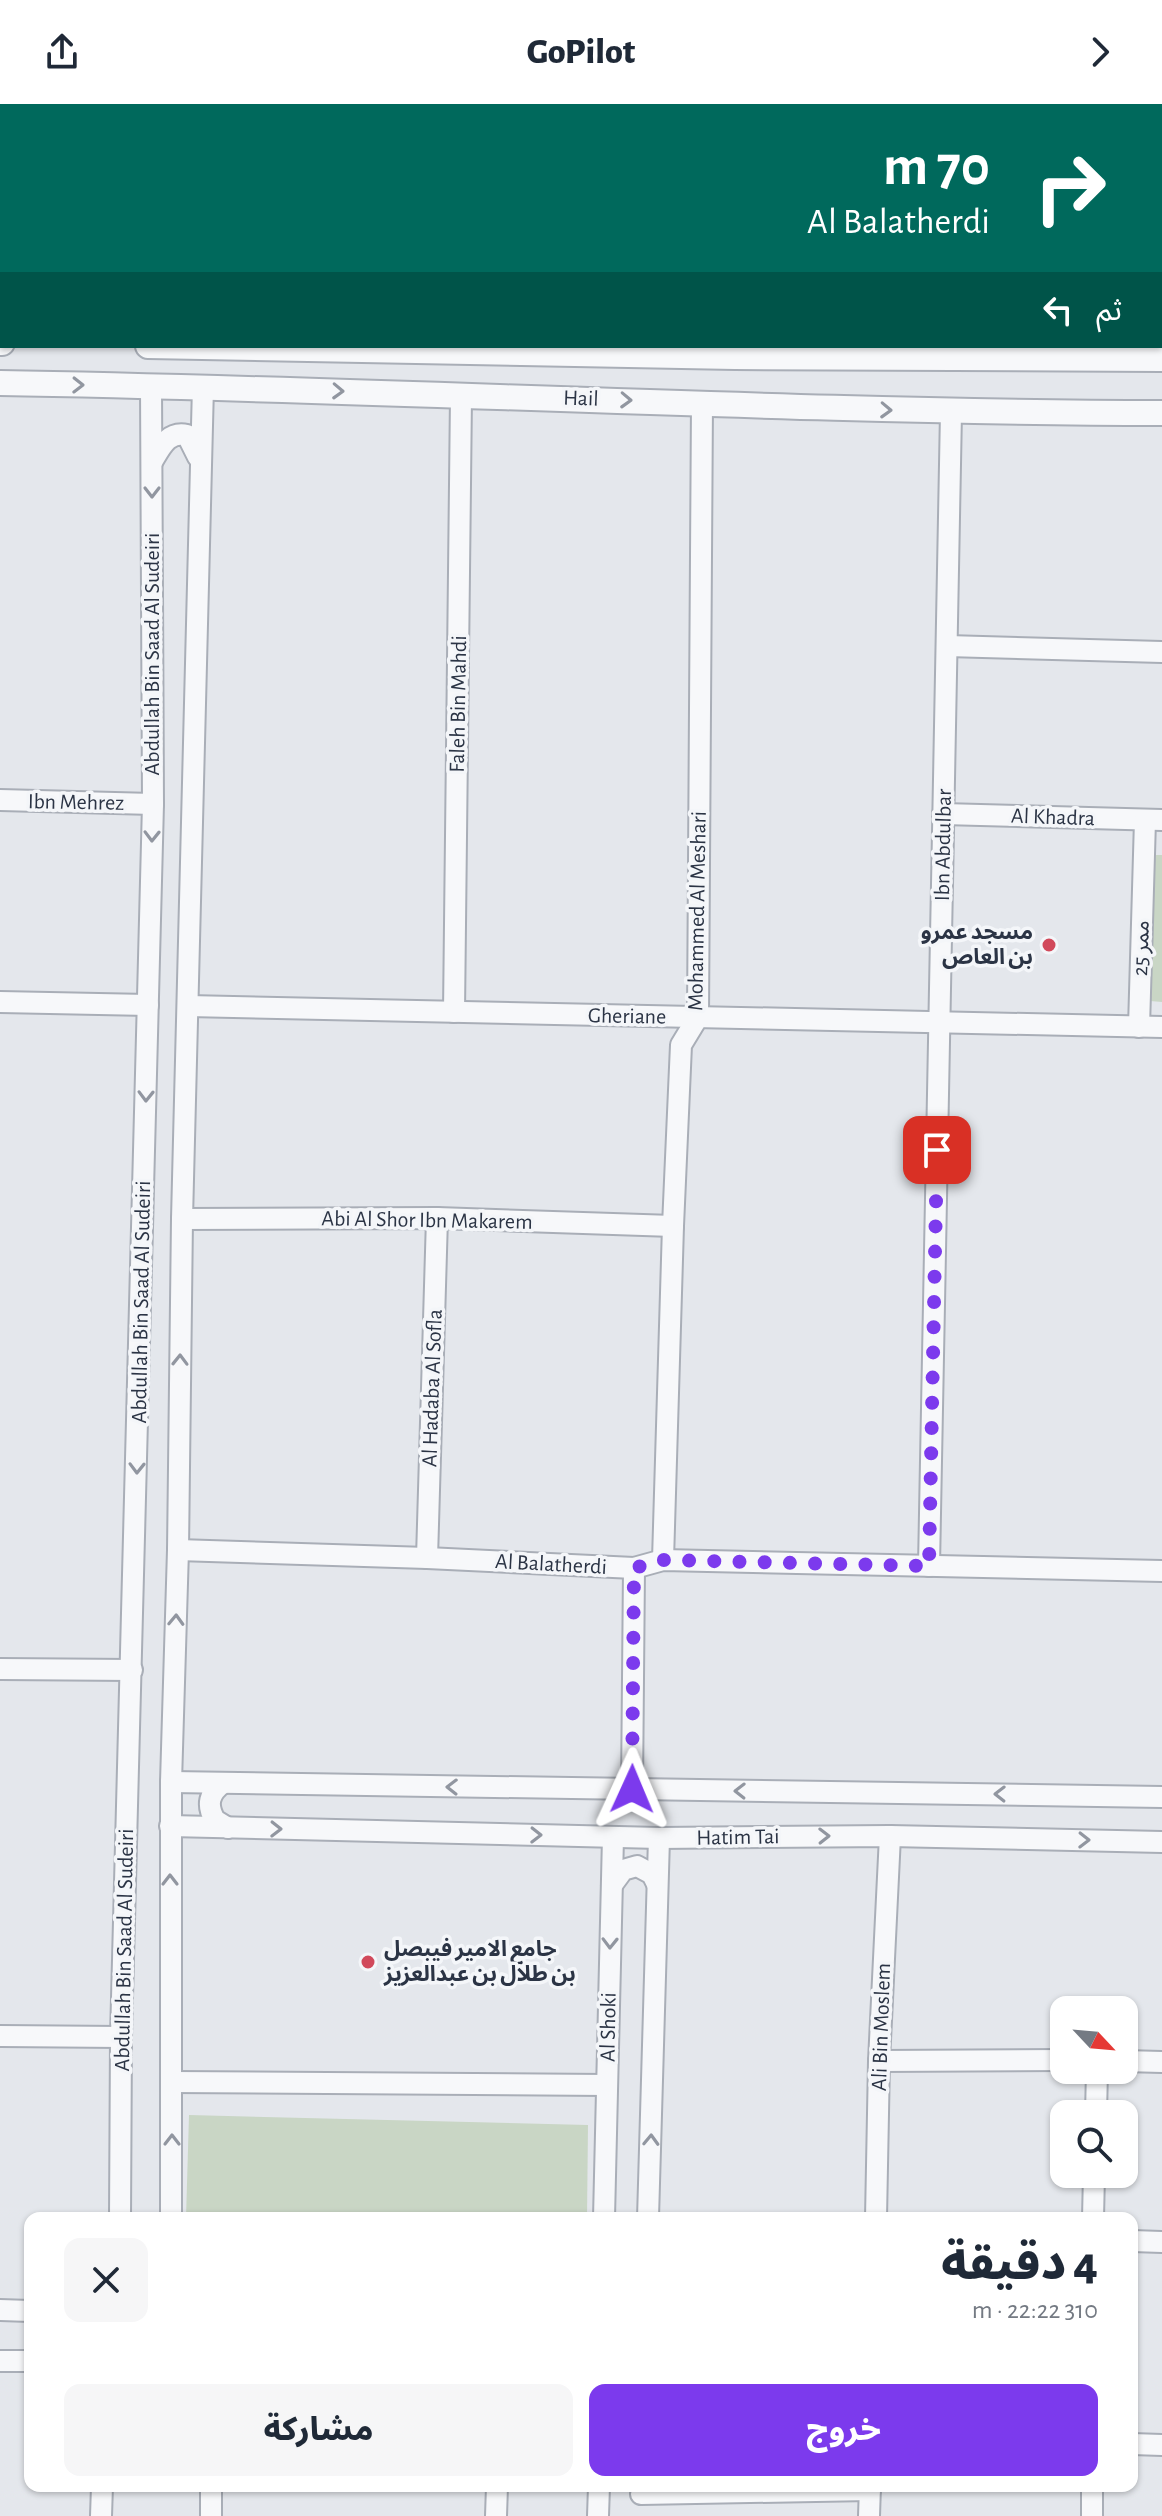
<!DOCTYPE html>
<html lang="ar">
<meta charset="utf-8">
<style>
:root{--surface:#fff;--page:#f6f6f7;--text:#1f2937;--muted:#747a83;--accent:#7c3aed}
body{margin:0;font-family:"Alegreya Sans","Noto Sans Arabic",sans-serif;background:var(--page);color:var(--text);direction:rtl;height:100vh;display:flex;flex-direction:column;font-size:30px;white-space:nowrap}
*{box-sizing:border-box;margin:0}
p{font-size:26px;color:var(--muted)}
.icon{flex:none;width:44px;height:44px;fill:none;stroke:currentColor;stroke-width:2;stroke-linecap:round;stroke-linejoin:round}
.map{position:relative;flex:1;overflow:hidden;direction:ltr}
.drawer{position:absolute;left:24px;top:2108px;width:1114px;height:280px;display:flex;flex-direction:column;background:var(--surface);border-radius:16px;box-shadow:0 2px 6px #0004;direction:rtl}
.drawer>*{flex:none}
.hud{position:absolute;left:0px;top:0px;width:1162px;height:244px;box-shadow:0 2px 6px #0004;direction:rtl;background:#00695c;color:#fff;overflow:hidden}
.needle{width:52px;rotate:116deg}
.controls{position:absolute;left:1050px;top:1892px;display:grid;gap:16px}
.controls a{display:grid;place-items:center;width:88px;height:88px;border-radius:16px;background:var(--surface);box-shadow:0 2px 6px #0004;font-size:40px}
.pin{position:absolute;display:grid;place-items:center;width:68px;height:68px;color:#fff;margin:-34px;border-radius:16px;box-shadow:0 4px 12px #0006}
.me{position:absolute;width:88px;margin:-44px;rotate:1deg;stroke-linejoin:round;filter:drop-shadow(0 0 6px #0008)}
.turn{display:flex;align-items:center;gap:28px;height:168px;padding:0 40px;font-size:36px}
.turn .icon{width:104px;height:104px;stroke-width:2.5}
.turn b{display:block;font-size:56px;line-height:68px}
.then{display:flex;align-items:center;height:76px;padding:0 40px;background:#0003;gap:16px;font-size:30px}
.round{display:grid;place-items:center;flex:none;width:84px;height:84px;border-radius:16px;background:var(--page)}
.overview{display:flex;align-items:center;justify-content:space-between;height:136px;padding:0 40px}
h1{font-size:48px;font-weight:800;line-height:60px}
.cta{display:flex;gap:16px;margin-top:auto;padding:16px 40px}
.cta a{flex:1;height:92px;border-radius:16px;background:var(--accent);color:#fff;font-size:32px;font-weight:800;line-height:92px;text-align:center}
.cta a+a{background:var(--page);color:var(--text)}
header{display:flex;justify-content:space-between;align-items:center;height:104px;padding:0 40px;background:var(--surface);font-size:36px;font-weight:800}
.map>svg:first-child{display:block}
.green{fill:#c9d6c5}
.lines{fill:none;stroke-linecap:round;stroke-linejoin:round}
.minor-casing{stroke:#a9aeb7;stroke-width:24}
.tertiary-casing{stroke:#a9aeb7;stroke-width:28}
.minor{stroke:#f7f8fa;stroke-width:20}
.tertiary{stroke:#f7f8fa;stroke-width:24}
.oneway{stroke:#9196a0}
.route{stroke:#7c3aed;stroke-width:14;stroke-dasharray:0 25.2}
.poi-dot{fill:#d1495b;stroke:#f4f6f9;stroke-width:3}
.labels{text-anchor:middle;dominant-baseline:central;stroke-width:7;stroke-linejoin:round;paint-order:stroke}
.street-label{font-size:22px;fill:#2b3445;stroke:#f4f6f9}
.poi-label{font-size:22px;font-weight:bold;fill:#2b3445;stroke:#f4f6f9;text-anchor:end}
</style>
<header><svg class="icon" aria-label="forward" viewBox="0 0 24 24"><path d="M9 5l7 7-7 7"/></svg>GoPilot<svg class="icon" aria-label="share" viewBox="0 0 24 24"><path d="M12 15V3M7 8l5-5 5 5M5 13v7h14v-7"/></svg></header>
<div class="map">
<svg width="1162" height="2412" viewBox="0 0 1162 2412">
<rect width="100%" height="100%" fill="#e4e7ec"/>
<g class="green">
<path d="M1154,751H1162V898L1150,897Z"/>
<path d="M189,2011L588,2021L587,2114H186Z"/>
</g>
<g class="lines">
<defs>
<g id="minor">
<path d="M210,2V0"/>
<path d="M435,2V0"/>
<path d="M985,2V0"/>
<path d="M1160,6H1162"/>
<path d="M0,52L2,53"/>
<path d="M152,358C161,343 168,327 187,331L198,353"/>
<path d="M947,542L1162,548"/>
<path d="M0,696L153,700"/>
<path d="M943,710L1162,716"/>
<path d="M0,898L148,901"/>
<path d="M188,902L1162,923"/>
<path d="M454,908L461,292"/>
<path d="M1139,923L1145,716"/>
<path d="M182,1115L437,1114L673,1122"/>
<path d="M178,1446L427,1454L634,1464L663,1456L1162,1467"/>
<path d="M427,1454L437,1114"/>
<path d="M663,1456L673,1122L681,941L698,913L702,298"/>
<path d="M929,1462L951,308"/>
<path d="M0,1565L132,1566"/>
<path d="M171,1678L1162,1693"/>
<path d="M223,1679C209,1689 206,1701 215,1716L228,1724"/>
<path d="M632,1685L634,1464"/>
<path d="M170,1722L659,1734L890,1732L1162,1738"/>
<path d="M612,1781L623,1766L637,1762L652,1770L657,1780"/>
<path d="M0,1932L121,1933"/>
<path d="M879,1957L1064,1956"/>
<path d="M1124,1957L1162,1958"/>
<path d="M172,1978L607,1981"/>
<path d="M1096,2010L1097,1966"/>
<path d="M120,2114L121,1933L153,700L151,282"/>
<path d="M171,2114V1678L178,1446L182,1115L203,282"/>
<path d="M604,2114L613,1733"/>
<path d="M648,2114L659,1734"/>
<path d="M876,2114L879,1957L890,1732"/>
<path d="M1093,2114L1094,2070"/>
<path d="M1132,2137L1162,2138"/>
<path d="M0,2206L30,2207"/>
<path d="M0,2257H30"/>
<path d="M1132,2340L1162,2341"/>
<path d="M641,2390L870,2386"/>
<path d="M101,2412L102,2382"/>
<path d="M211,2412V2382"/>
<path d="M496,2412L497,2382"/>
<path d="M598,2412L599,2382"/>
<path d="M869,2412L870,2382"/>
<path d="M1092,2412V2382"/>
</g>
<g id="tertiary">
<path d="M699,2V0"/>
<path d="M740,2V0"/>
<path d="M0,239H2"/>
<path d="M148,242L735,253L1162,255"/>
<path d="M0,279C387,285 775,308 1162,309"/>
</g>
</defs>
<use href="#minor" class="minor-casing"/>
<use href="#tertiary" class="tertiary-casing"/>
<use href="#minor" class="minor"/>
<use href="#tertiary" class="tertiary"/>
</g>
<defs><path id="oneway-chevron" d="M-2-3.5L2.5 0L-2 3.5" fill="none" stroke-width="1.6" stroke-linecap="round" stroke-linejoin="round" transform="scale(2)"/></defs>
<g class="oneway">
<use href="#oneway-chevron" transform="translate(78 281) rotate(1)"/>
<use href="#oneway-chevron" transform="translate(338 287) rotate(2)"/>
<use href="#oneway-chevron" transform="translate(626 296) rotate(2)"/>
<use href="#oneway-chevron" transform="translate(886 306) rotate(2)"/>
<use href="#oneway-chevron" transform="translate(152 388) rotate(90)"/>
<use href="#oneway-chevron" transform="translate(152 732) rotate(91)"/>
<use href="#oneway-chevron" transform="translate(146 992) rotate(91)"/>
<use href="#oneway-chevron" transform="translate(180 1256) rotate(-89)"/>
<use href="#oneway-chevron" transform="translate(137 1364) rotate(91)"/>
<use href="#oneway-chevron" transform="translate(176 1516) rotate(-88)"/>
<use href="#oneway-chevron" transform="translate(452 1683) rotate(-179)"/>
<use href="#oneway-chevron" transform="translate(740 1687) rotate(-179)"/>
<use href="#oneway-chevron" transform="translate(1000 1690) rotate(-179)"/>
<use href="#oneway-chevron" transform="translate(276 1725) rotate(1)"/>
<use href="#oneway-chevron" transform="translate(536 1731) rotate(1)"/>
<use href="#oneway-chevron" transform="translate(824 1732) rotate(-1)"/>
<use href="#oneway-chevron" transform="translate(1084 1736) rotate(1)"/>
<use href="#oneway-chevron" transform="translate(170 1776) rotate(-90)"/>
<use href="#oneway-chevron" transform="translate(610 1839) rotate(91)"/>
<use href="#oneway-chevron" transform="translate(172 2036) rotate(-90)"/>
<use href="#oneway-chevron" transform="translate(651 2036) rotate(-88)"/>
</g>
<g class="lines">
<path class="route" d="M632,1685L634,1464L663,1456L929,1462L937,1046"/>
</g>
<g class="poi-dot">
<circle cx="1049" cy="841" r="8"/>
<circle cx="368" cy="1858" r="8"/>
</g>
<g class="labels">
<g class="street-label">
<text transform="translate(581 294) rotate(2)">Hail</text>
<text transform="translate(152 550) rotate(-90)">Abdullah Bin Saad Al Sudeiri</text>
<text transform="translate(458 600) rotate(-89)">Faleh Bin Mahdi</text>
<text transform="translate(76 698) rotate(1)">Ibn Mehrez</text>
<text transform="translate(1053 713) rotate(2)">Al Khadra</text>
<text transform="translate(943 741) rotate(-89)">Ibn Abdulbar</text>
<text transform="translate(697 807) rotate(-89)">Mohammed Al Meshari</text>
<text transform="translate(1141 844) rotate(-88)">ممر 25</text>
<text transform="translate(627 912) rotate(1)">Gheriane</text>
<text transform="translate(427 1116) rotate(1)">Abi Al Shor Ibn Makarem</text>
<text transform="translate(141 1198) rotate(-89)">Abdullah Bin Saad Al Sudeiri</text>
<text transform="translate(432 1284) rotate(-88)">Al Hadaba Al Sofla</text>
<text transform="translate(551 1460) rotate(3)">Al Balatherdi</text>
<text transform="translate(738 1733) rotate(-1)">Hatim Tai</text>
<text transform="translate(124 1846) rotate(-89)">Abdullah Bin Saad Al Sudeiri</text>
<text transform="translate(608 1923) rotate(-89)">Al Shoki</text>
<text transform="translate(881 1923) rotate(-88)">Ali Bin Moslem</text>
</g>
<g class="poi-label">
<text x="1033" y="828">مسجد عمرو<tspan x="1033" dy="25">بن العاص</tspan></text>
<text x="384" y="1845" text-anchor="start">جامع الامير فيبصل<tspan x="384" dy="25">بن طلال بن عبدالعزيز</tspan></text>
</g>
</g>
</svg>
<div class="controls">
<a><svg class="needle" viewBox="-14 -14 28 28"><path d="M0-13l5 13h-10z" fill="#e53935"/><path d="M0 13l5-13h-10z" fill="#747a83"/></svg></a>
<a><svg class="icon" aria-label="search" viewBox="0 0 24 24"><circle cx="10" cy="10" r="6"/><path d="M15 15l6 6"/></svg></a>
</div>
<div class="pin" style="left:937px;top:1046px;background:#d93025"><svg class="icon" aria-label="arrive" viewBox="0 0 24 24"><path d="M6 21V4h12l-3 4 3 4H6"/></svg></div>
<svg class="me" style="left:632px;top:1685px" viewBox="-20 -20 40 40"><path d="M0-17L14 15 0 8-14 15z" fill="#7c3aed" stroke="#fff" stroke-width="4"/></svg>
<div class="hud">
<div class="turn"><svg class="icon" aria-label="right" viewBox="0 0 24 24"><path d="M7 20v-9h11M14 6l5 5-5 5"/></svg><div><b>70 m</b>Al Balatherdi</div></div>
<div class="then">ثم<svg class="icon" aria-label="left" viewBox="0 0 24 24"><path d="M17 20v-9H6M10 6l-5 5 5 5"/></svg></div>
</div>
<section class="drawer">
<div class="overview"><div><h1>4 دقيقة</h1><p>310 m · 22:22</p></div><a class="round"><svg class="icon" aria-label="close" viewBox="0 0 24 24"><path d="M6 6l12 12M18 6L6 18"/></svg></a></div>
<div class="cta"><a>خروج</a><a>مشاركة</a></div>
</section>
</div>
